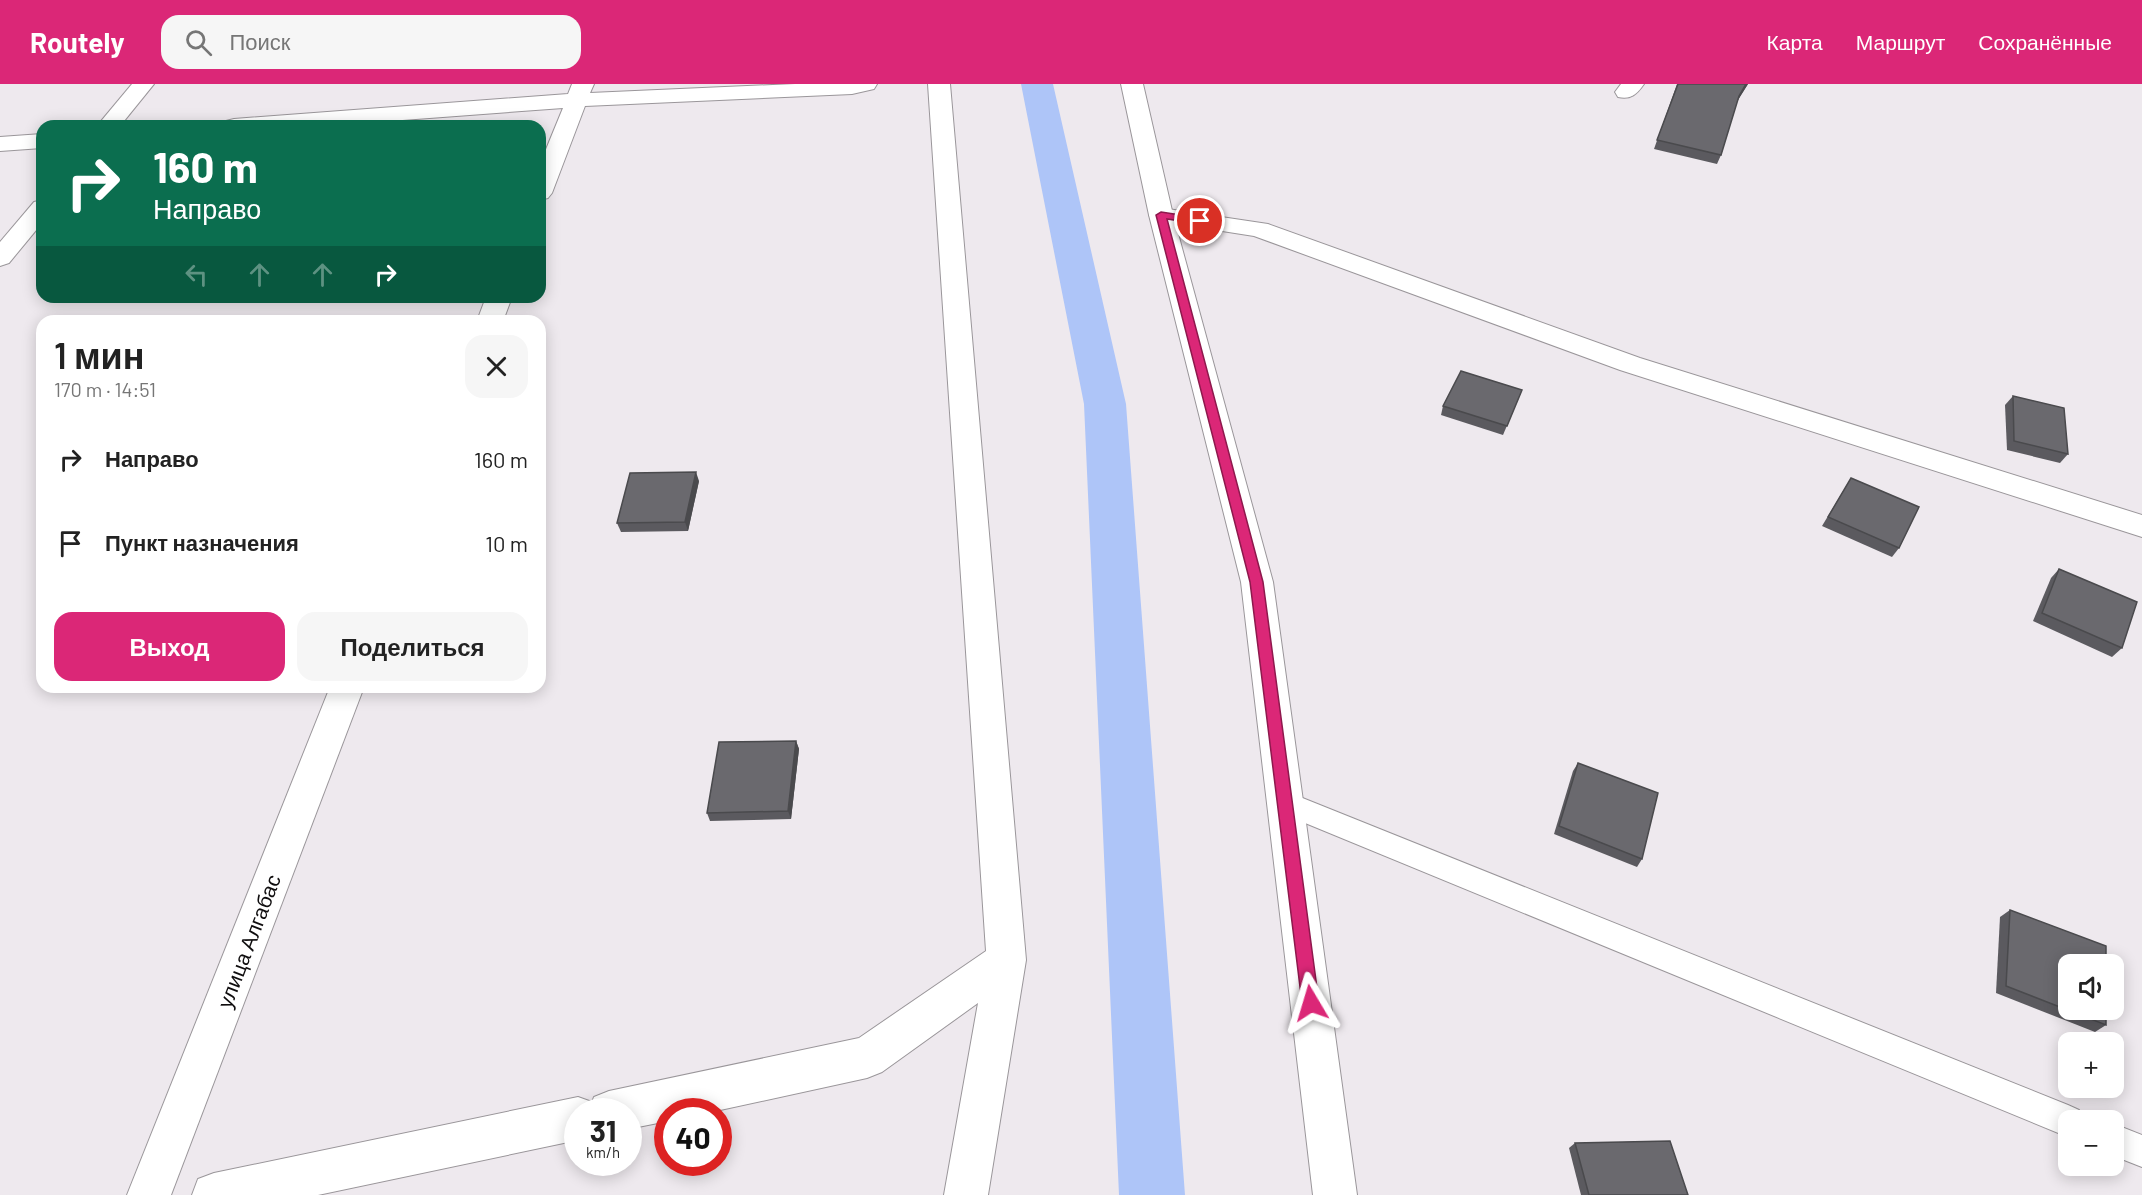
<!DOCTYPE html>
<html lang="ru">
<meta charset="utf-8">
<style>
:root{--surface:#fff;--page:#f6f6f6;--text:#222;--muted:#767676;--accent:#db2777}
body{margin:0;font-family:Barlow,sans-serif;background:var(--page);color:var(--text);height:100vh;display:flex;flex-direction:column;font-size:22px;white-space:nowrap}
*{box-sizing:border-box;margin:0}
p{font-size:20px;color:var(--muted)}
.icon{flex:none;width:33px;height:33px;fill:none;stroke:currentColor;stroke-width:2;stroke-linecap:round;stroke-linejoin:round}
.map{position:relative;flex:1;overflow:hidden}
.drawer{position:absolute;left:36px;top:231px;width:510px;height:378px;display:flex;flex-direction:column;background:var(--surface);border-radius:18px;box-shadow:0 3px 15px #0003}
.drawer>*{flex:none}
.hud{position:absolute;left:36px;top:36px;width:510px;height:183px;border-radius:18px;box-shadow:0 3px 15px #0003;background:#0b6e4f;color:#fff;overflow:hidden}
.fabs{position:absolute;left:2058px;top:870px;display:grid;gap:12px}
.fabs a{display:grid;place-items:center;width:66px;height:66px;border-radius:12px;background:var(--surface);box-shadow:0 3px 15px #0003;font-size:30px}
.speed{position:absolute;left:564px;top:1014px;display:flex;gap:12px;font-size:30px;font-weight:700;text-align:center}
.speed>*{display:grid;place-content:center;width:78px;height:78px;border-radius:50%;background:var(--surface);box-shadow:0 3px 15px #0003;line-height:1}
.speed small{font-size:15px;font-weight:400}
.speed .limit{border:9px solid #d22;background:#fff;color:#111}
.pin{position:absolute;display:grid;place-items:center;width:51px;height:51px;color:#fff;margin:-26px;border:3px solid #fff;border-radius:50%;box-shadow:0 2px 6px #0007}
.me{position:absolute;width:66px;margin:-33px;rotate:353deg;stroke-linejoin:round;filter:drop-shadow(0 0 4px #0008)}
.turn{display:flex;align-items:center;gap:21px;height:126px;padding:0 18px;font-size:27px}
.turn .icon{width:78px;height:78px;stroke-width:2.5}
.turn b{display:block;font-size:42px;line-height:51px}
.lanes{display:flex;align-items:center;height:57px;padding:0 18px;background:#0003;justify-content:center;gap:30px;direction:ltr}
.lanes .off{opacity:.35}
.round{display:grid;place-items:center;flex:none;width:63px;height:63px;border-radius:18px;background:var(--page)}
.overview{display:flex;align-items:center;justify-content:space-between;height:102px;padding:0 18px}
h1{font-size:36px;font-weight:600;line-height:45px}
.cta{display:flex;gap:12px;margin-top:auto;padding:12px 18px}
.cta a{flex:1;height:69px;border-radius:18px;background:var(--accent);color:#fff;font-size:24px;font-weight:600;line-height:69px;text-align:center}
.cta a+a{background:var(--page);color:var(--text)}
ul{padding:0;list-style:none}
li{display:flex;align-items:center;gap:18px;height:84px;padding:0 18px}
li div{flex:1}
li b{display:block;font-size:22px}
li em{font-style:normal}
header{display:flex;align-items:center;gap:36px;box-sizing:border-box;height:84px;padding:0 30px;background:var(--accent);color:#fff}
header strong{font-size:28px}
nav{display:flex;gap:33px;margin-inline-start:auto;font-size:21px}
.search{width:420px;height:54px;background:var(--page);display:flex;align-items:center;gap:15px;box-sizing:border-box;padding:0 21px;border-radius:18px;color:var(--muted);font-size:22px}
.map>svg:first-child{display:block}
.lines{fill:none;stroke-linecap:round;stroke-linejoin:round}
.canal{fill:#aec5f8;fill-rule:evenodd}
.lane-casing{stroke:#9a969a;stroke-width:2}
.street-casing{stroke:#9a969a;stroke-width:2}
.secondary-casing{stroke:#9a969a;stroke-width:2}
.lane{fill:#fff;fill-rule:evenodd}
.street{fill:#fff;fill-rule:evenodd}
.secondary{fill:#fff;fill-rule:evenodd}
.wall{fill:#5b5a5f}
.shaded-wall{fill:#4a4a4d}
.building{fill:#6a696e;stroke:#4a4a4d;stroke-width:1.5}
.route{fill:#db2777;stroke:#8e194d;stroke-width:1.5}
.labels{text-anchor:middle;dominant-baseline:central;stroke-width:5;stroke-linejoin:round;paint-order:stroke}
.street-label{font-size:21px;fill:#0f0d0e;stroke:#fff}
</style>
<header>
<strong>Routely</strong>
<div class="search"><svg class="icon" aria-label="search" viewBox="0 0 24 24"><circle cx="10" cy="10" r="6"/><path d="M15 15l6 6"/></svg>Поиск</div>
<nav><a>Карта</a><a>Маршрут</a><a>Сохранённые</a></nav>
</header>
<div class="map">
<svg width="2142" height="1111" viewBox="0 0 2142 1111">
<rect width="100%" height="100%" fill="#eee9ee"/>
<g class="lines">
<path class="canal" d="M1021,0H1053L1126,320L1185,1111H1119L1084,320Z"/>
<defs>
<g id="lane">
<path d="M1285,707L2068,1021L2079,1026L2083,1036H2068V1053L1276,727L1272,719L1276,711Z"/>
<path d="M2114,1040L2142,1051V1083L2114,1072Z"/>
</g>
<g id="street">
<path d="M132,0H154L120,42H97Z"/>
<path d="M572,0H594L590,9L795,0H877L874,5L852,10L585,22L552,109L548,114L540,116V80L563,24L322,42H223L226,37L234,35L568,10Z"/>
<path d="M928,0H950L1026,876L988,1111H944L978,919L882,988L867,994L711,1028H668V1037L628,1045V1028H578V1056L318,1111H192L198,1095L214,1089L578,1013L592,1018L594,1013L609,1007L859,954L986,867Z"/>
<path d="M1621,0H1644C1637,10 1631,16 1618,13L1615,8Z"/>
<path d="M42,50V64L0,67V53Z"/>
<path d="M42,116V139L9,179L0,182V158L34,118Z"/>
<path d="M1161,124L1268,140L1640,274L2142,431V453L1620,286L1254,152L1152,136L1149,131L1152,126Z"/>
<path d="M486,213H512L503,237H477Z"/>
<path d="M330,603H364L171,1111H127Z"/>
</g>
<path id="secondary" d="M1121,0H1143L1173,131L1273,498L1357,1111H1313L1241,498L1149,131Z"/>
</defs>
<use href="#lane" class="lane-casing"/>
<use href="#street" class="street-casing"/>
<use href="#secondary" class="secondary-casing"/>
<use href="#lane" class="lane"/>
<use href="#street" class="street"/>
<use href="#secondary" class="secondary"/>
</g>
<g class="wall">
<path d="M1677,0H1748L1737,17L1721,71L1717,80L1654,65Z"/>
<path d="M1522,306L1503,351L1441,331L1443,322Z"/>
<path d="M2013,312L2068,370L2060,379L2007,366L2005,321Z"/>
<path d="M1851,394L1899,464L1892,473L1822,442Z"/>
<path d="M699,397L688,447L621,448L617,439Z"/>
<path d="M2059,485L2122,564L2112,573L2033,537L2051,494Z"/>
<path d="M796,657L799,665L791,735L710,737L707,729Z"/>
<path d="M1578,679L1642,775L1637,783L1554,750L1573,687Z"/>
<path d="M2010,826L2106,941L2095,948L1996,909L2000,833Z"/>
<path d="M1575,1059L1688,1111H1581L1569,1064Z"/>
</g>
<g class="shaded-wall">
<path d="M1746,0H1748L1735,21L1739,12Z"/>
<path d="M696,388L699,397L688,447L685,438Z"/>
<path d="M796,657L799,665L791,735L788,727Z"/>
</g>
<g class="building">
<path d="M1678,0H1746L1739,12L1721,71L1657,56Z"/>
<path d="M1461,287L1522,306L1507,342L1443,322Z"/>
<path d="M2013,312L2064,324L2068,370L2014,357Z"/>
<path d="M696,388L685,438L617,439L630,389Z"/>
<path d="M1851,394L1919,423L1899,464L1828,433Z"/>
<path d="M2059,485L2137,518L2122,564L2042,529Z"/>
<path d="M796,657L788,727L707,729L719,658Z"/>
<path d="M1578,679L1658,709L1642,775L1559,742Z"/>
<path d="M2010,826L2106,862V880H2068V926H2106V941L2006,902Z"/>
<path d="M1670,1057L1688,1111H1589L1575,1059Z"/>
</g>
<path class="route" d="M1161,128L1200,134L1205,137L1200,140L1167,135L1263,498L1319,919L1316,925L1311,927L1305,925L1302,919L1250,498L1156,131Z"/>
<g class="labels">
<g class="street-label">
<text transform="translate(248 857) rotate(-69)">улица Алгабас</text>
</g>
</g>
</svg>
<div class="fabs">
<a><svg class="icon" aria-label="sound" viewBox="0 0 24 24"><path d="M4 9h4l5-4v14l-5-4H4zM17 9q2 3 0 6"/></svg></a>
<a>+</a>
<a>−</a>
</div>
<div class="speed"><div>31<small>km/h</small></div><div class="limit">40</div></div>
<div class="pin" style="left:1200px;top:137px;background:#d93025"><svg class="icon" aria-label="arrive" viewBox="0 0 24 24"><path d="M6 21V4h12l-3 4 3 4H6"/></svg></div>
<svg class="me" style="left:1311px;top:919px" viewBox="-20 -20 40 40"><path d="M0-17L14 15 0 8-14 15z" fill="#db2777" stroke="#fff" stroke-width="4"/></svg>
<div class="hud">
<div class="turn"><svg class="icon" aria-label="right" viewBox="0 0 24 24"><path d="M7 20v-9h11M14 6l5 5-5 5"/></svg><div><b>160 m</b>Направо</div></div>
<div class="lanes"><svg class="icon off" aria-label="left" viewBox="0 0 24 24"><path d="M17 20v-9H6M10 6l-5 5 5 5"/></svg><svg class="icon off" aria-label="ahead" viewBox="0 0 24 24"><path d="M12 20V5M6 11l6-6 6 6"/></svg><svg class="icon off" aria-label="ahead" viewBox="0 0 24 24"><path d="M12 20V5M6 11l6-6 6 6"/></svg><svg class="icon" aria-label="right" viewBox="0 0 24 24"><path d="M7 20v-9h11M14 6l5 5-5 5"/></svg></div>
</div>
<section class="drawer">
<div class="overview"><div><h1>1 мин</h1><p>170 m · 14:51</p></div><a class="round"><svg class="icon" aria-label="close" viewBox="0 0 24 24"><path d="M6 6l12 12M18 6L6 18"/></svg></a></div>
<ul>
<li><svg class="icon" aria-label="right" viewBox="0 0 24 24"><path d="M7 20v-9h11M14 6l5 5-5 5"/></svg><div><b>Направо</b></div><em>160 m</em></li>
<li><svg class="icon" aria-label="arrive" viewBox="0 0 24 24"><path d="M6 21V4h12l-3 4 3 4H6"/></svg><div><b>Пункт назначения</b></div><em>10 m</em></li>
</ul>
<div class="cta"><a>Выход</a><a>Поделиться</a></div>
</section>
</div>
